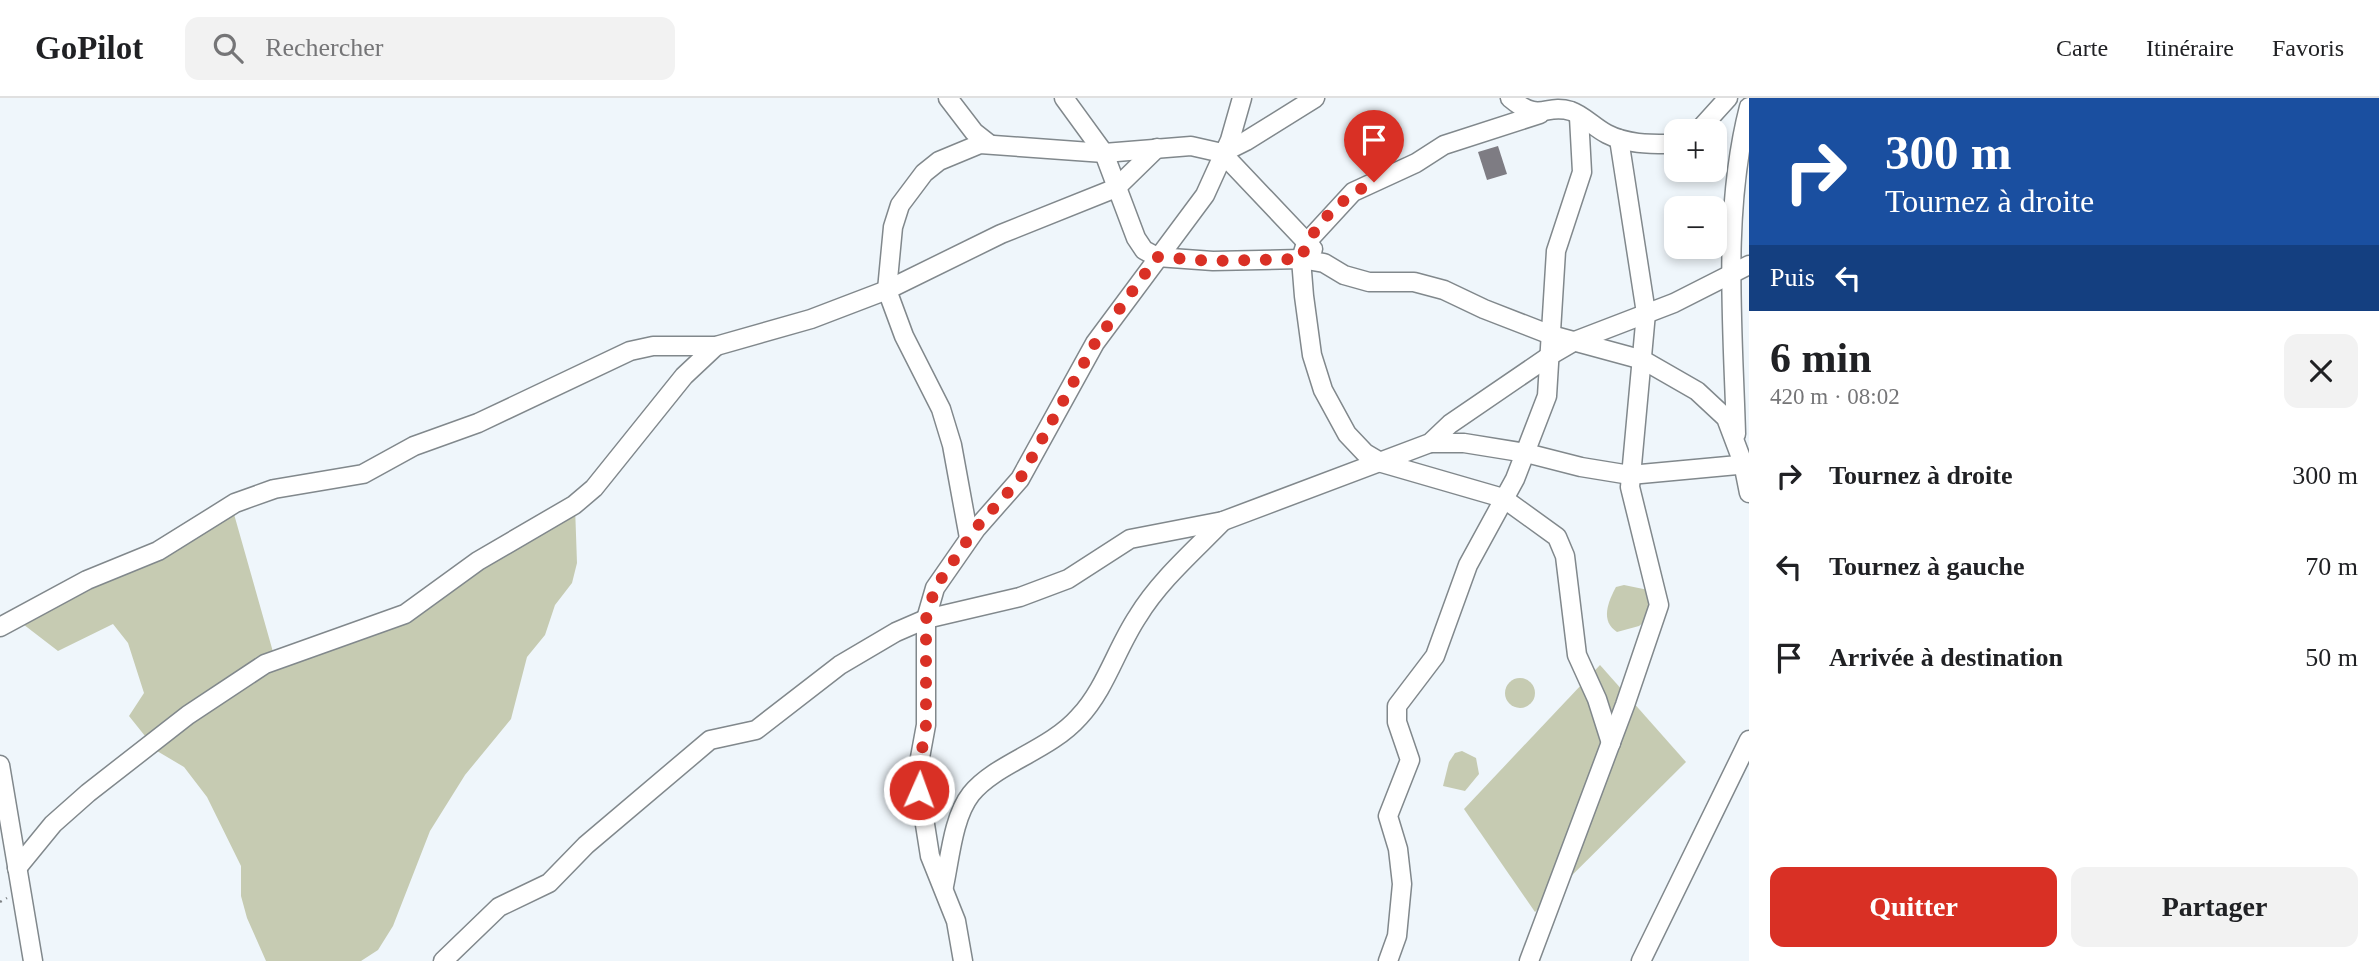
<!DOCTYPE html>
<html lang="fr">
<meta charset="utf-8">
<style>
:root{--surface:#fff;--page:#f2f2f2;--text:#202124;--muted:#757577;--line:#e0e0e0;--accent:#d93025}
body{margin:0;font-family:"Times New Roman",serif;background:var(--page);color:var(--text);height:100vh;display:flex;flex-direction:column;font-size:26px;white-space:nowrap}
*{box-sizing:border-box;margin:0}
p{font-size:23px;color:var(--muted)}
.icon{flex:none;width:38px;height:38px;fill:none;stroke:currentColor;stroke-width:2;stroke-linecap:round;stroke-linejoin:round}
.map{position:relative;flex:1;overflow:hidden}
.drawer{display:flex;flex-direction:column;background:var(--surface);width:630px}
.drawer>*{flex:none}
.hud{background:#1a4fa0;color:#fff;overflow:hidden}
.controls{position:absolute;left:1664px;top:21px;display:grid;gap:14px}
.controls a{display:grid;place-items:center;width:63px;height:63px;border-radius:14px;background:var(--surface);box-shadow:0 4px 10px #0003;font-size:35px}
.pin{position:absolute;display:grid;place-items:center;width:60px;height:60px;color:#fff;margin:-72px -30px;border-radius:50% 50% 50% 0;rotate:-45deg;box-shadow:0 0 7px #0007}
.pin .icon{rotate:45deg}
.me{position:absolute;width:77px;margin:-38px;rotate:2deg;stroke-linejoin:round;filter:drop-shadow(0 0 5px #0008)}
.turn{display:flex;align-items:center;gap:24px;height:147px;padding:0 21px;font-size:32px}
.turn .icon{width:91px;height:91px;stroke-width:2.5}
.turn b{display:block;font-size:49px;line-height:60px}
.then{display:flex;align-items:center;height:66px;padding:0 21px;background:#0003;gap:14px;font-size:26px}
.round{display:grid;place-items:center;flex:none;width:74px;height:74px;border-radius:14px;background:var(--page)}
.head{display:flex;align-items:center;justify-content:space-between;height:119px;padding:0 21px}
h1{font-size:42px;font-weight:700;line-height:52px}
.button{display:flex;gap:14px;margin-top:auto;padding:14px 21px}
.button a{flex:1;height:80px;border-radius:14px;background:var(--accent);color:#fff;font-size:28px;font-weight:700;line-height:80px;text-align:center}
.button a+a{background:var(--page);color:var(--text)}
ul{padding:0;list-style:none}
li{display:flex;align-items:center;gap:21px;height:91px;padding:0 21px}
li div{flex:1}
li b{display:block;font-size:26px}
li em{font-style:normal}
header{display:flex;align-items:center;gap:42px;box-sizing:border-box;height:98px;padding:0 35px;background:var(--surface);border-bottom:2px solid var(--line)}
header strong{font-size:33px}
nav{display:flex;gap:38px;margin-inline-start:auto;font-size:24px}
.search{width:490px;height:63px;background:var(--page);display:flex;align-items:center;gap:18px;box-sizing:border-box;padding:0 24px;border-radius:14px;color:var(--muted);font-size:26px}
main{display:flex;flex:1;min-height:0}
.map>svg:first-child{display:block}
.green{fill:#c6cbb2}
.building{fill:#7e7c83}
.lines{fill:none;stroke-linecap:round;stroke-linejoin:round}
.minor-casing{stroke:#81888c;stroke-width:21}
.path{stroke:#7d8285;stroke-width:2.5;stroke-dasharray:2 5;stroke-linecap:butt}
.minor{stroke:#fff;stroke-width:18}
.route{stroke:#d93025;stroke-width:12;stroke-dasharray:0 21.6}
</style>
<header>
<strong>GoPilot</strong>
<div class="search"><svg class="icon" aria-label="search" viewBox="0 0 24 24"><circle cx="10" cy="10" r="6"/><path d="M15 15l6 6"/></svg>Rechercher</div>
<nav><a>Carte</a><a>Itinéraire</a><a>Favoris</a></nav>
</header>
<main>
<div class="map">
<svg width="1749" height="863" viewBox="0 0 1749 863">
<rect width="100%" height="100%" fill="#eff6fb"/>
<g class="green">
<path d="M575,408L577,465L572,485L555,507L545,537L527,559L511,621L465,677L430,733L393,828L378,852L361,863H266L247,820L241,798V768L207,699L184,669L157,653L129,618L144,595L128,545L113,526L58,553L19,523L232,409L275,561L347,540Z"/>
<path d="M1624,487L1653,493L1654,516L1639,528L1617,534C1600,523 1608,504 1616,489Z"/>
<path d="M1600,567L1686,664L1535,814L1464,711Z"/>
<circle cx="1520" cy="595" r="15"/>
<path d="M1462,653L1476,660L1479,676L1465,693L1443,688L1449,664L1455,655Z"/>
</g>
<path class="building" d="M1498,48L1507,76L1487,82L1478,54Z"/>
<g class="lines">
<defs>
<g id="minor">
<path d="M948,0L974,34L988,45"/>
<path d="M1064,0L1104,55L1136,140L1144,152L1157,159L1213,163L1301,161L1324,165L1344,177L1369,184H1414L1444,192L1484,211L1551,237L1643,262L1697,293L1726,320L1743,365L1749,395"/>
<path d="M1510,0C1541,26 1544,5 1571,13C1583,17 1595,30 1607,36C1628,47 1653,46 1676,46"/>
<path d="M1540,16L1444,47L1416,65L1353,94L1306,145L1301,161L1304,198L1312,257L1323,292L1347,336L1365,355L1382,365L1503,400L1557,439L1565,458L1577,557L1597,601L1611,645"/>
<path d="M1698,33L1728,0"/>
<path d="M1313,151L1222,55L1246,43L1315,0"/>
<path d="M1736,336C1733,229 1722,114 1749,9"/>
<path d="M1430,345H1464L1526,355L1581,369L1630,377L1749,366"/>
<path d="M969,440L952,347L941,311L904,238L887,192L893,129L900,107L924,75L939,63L980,46L1104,55L1191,48L1222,55"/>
<path d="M0,529L87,482L158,453L235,405L274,391L363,376L414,348L478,325L630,253L653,248H716L811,221L887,192L1001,136L1116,90L1157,50"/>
<path d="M0,667L33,863"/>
<path d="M17,770L53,726L88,695L188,617L265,566L405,516L478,463L574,407L594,390L684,278L716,248"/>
<path d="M944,788C950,760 953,719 971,696C996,665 1049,653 1079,619C1106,590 1116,551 1138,518C1160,482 1194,453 1223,423"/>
<path d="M443,863L499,809L549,785L586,747L710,642L756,632L840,567L896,534L926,521L1020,499L1068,481L1130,441L1223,423L1430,345L1450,326L1551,257L1575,243L1674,205L1749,167"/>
<path d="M963,863L956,823L930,758L917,676L926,627V521L935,490L976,431L1020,381L1095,245L1205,97L1230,42L1242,0"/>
<path d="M1388,863L1397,838L1402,786L1398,751L1388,718L1410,662L1397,624V608L1435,558L1468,467L1515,381L1547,298L1556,153L1582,74L1579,19"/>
<path d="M1529,863L1625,607L1659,507L1630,389L1646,215L1619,41"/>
<path d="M1641,863L1749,642"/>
</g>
</defs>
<use href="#minor" class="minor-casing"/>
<path class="path" d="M0,804L7,800"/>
<use href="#minor" class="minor"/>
</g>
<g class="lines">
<path class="route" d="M919,692L918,676L926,627V521L935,490L975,431L1020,381L1095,245L1157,159L1213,163L1301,161C1312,127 1342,99 1374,84"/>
</g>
</svg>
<div class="controls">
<a>+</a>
<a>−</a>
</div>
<div class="pin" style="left:1374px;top:84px;background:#d93025"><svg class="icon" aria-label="arrive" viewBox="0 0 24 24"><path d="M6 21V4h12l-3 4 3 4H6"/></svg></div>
<svg class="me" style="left:919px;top:692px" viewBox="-20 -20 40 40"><circle r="17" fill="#d93025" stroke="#fff" stroke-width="3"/><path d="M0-11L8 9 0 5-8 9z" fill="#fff"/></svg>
</div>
<section class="drawer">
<div class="hud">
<div class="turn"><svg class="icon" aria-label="right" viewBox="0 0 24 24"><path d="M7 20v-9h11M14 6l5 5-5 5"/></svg><div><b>300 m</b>Tournez à droite</div></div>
<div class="then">Puis<svg class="icon" aria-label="left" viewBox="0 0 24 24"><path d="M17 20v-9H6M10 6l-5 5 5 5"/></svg></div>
</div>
<div class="head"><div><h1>6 min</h1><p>420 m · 08:02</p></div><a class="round"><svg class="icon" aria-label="close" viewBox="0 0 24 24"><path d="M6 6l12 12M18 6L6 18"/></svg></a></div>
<ul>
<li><svg class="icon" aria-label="right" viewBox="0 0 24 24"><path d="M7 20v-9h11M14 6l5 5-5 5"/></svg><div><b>Tournez à droite</b></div><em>300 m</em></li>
<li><svg class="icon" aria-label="left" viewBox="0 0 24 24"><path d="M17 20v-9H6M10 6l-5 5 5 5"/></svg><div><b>Tournez à gauche</b></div><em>70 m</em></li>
<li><svg class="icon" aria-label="arrive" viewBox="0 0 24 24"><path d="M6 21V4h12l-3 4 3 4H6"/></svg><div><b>Arrivée à destination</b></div><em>50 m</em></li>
</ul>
<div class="button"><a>Quitter</a><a>Partager</a></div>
</section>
</main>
